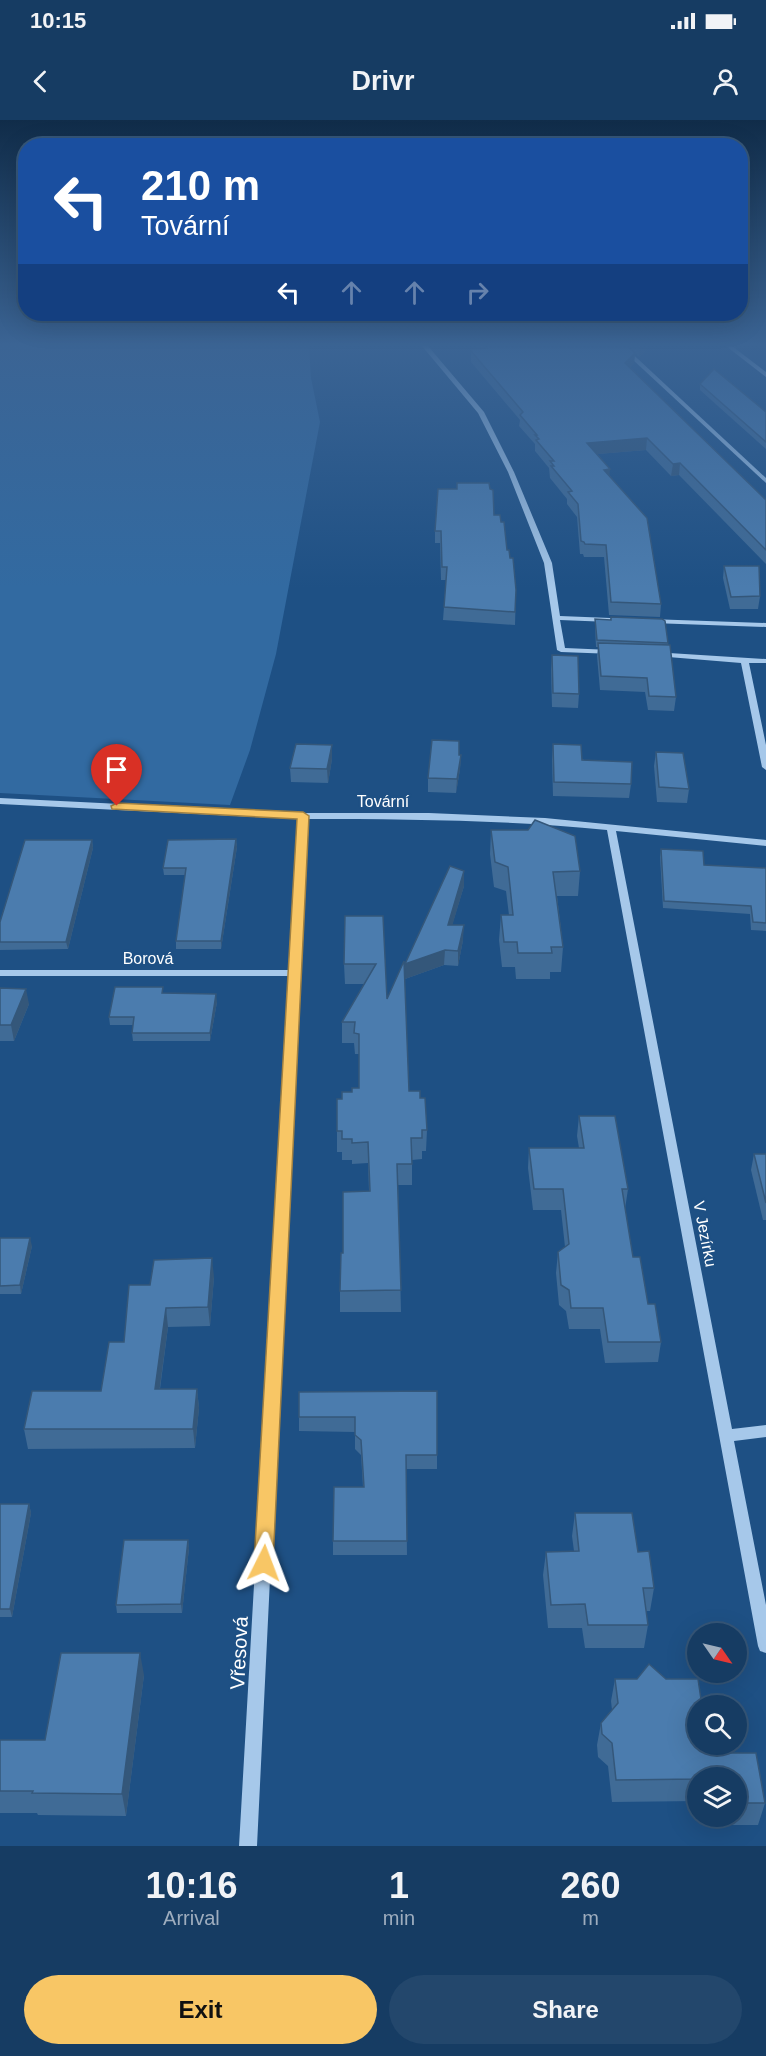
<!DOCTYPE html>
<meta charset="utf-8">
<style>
:root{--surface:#163c63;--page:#23476c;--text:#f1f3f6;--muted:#9eadbe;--line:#355678;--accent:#f8c665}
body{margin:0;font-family:Arial,sans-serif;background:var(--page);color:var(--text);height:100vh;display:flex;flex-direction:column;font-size:22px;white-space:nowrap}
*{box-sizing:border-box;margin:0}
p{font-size:20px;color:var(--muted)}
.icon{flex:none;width:33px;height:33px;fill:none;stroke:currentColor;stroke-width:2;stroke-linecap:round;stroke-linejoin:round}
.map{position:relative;height:1726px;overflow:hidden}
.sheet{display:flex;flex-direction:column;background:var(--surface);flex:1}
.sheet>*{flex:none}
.top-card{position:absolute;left:18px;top:18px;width:730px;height:183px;border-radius:24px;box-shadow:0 6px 24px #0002,0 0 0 2px var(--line);background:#1a4fa0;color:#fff;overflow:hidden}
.needle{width:39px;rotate:124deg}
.buttons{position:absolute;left:687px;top:1503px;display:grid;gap:12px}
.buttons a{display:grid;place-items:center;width:60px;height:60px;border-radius:50%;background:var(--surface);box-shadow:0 6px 24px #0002,0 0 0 2px var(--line);font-size:30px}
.pin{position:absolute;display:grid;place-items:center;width:51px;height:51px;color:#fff;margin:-62px -26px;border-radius:50% 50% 50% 0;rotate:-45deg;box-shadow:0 0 6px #0007}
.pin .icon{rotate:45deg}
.me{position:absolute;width:66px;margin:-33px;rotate:3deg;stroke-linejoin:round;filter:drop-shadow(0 0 4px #0008)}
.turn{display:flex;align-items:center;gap:21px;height:126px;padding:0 24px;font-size:27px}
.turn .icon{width:78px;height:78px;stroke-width:2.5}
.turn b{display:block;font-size:42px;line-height:51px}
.lanes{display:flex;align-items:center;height:57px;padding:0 24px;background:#0003;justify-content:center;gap:30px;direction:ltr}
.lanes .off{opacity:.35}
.eta{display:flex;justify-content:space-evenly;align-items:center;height:102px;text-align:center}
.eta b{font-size:36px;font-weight:800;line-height:42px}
.cta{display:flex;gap:12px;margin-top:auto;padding:12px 24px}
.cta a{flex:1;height:69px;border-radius:36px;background:var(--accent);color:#111;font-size:24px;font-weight:800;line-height:69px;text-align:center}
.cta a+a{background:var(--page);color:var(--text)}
.status{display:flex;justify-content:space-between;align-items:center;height:42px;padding:0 30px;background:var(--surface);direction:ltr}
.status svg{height:16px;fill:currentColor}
header{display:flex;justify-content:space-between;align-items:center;height:78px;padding:0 24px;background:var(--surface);font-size:27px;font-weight:800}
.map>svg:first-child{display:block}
.green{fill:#326aa1}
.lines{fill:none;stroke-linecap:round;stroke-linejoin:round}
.minor{fill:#a6c8ea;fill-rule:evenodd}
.wall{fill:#406b96}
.shaded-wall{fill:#34577a}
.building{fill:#4b7cae;stroke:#34577a;stroke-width:1.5}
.route{fill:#f8c665;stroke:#a18142;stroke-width:1.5}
.labels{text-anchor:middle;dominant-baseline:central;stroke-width:4.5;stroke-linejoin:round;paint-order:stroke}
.street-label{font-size:16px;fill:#fff;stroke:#1e5084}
.near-street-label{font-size:20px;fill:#fff;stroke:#1e5084}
</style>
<div class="status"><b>10:15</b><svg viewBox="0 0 49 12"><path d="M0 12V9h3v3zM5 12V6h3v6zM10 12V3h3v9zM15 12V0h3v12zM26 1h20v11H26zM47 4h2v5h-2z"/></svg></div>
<header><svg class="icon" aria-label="back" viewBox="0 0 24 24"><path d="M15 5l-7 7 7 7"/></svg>Drivr<svg class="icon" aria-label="person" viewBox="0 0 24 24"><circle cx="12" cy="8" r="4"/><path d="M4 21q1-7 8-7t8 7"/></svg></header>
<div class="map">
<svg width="766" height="1726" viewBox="0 0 766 1726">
<rect width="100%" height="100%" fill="#1e5084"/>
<path class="green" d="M0,226H309L311,258L320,302L276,534L250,630L230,685L0,673Z"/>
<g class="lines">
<g class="minor">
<path d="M422,226H428L484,292L514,352L552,443L560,496L610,498L614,500L610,502L560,500L565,528L611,530H614V534L561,532L557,530L544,443L508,352L478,293Z"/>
<path d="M618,226H624L766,358V363Z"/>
<path d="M726,226H732L766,252V257Z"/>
<path d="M649,499L766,503V507L652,503H649Z"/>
<path d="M653,532L766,539V543H749L766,625V650L762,647L741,543L656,536L652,534Z"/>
<path d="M0,678L303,693H429L545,698L766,720V726L616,711L732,1309L766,1305V1317L734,1321L766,1485V1533L760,1531L758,1526L607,710C507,700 408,699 307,699L257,1726H239L289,856H0V850H290L298,699L0,684Z"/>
</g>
</g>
<g class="wall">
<path d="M476,226H627L635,233L634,243L629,248L766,380V444L679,355L671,356L646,330L597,334L610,356L661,484L660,497L609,495L604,437H584L583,434H580L577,397L567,384V379L550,358L549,348L535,331V324L519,306L520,300L471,242V229L478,228Z"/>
<path d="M627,226H650L639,237Z"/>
<path d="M700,264L766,292V329L700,270Z"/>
<path d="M494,395L510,438L516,470L515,505L443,500L446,460H441L440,423H435V411Z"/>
<path d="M724,446L760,476L758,489H730L723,458Z"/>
<path d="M595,499L668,523L676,577L674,591L648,590L645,572L600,570L597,536L598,527H596L595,506Z"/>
<path d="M552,535L579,574L578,588L552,587L551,549Z"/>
<path d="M553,624L631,664L629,678L553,676L552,639Z"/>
<path d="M332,625V639L328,663L291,662L290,648Z"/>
<path d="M656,632L689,669L687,683L657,682L654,646Z"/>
<path d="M459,635H461L460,649L456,673L428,672V658Z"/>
<path d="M491,710L580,751L578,776H557L563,827L561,852H550V859H516L515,847H502L499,820L501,795H509L506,771L494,767L490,734Z"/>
<path d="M236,719L237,727L221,829H176V821L185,755H164L163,748Z"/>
<path d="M92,720L93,728L68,829L0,830V802Z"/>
<path d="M661,729L704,745L766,748V811L751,810L750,794L663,788L660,737Z"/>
<path d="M464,751V766L452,805L463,820L458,846L444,845L405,859V844Z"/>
<path d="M383,796L387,879L409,971L420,978L427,1010L426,1031H422V1039L412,1040V1065H398L401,1192H340V1171L343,1133L369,1071L368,1043L352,1044V1040H342V1032H337V979H342L352,972L359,968V934H355L354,923H342V902L364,864H345L344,844Z"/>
<path d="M163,867V873L217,882L210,921H133L132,913L133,905H110L109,897Z"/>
<path d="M0,868L29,884L14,921H0Z"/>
<path d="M579,996L628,1069L625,1089L633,1137L661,1222L658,1242L605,1243L600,1209H569L566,1191L559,1185L556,1153L558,1132L565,1127L561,1090H533L528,1048L529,1028H579L577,1016Z"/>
<path d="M754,1034H766V1100H763L751,1050Z"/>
<path d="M0,1118L32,1126L21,1174H0Z"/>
<path d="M214,1157L210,1206L168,1207L160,1269H197L199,1288L195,1328L28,1329L24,1309L101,1271L150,1165Z"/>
<path d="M299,1272L437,1335V1349H406L407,1435H333V1421L363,1367L361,1335L355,1329V1312L299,1311Z"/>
<path d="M0,1384H29L31,1393L12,1497H0Z"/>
<path d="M575,1393L638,1432L654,1468L650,1491H646L648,1505L644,1528H585L582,1508H548L543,1455L546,1432L574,1431L572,1416Z"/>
<path d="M188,1420L189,1428L182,1493H117L116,1485Z"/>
<path d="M649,1544L666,1559H698L702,1586H698V1624H708L709,1633H756L765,1683L758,1705H709L707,1696H736V1658H698V1681L612,1682L608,1646L598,1637L597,1625L601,1603L612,1590L611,1581L615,1559H637Z"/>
<path d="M144,1555L126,1696L38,1695L37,1693H0V1620H45Z"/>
</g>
<g class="shaded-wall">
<path d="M641,226H650L639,237L640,227Z"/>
<path d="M635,233L634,243L624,254L625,243Z"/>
<path d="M647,318L646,330L586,335L587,323Z"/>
<path d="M680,343L679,355L671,356L673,344Z"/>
<path d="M610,349L609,361L604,350Z"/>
<path d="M332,625V639L328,663L327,649Z"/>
<path d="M461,635L460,649L456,673L457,659Z"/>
<path d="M236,719L237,727L221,829V821Z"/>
<path d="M92,720L93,728L68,829L66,822Z"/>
<path d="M464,751V766L448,820V805Z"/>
<path d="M464,805L463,820L458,846V831Z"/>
<path d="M445,830L444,845L405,859V844Z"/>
<path d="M26,869L29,884L14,921L11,905Z"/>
<path d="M216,874L217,882L210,921V913Z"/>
<path d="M30,1118L32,1126L21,1174L20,1165Z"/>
<path d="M212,1138L214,1157L210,1206L208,1187Z"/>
<path d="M166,1188L168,1207L157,1288L155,1269Z"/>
<path d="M197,1269L199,1288L195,1328L193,1309Z"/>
<path d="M29,1384L31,1393L12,1497L10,1489Z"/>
<path d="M188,1420L189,1428L182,1493L181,1484Z"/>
<path d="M140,1533L144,1555L126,1696L122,1674Z"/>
</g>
<g class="building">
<path d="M485,226H627L635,233L625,243L766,380V430L680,343L673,344L647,318L587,323L610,349L604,350L647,398L661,484L611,482L606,425L585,424L584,422L581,421L578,384L568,372L572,371L551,346H554L550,341H554L536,320L539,319L535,315H537L520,295L523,292L471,231V229L487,228Z"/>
<path d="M714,249L766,292V322L700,264Z"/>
<path d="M457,363H489L490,369L493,370L494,395H500L501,402H504L507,430H509L510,438H513L516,470L515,492L444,487L447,447H442L441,411H435L438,369H457Z"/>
<path d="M724,446H759L760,476L731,477Z"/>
<path d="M611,497L662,499L665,501L668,523L597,520L595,499L611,500Z"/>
<path d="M598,523L670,525L676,577L649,576L647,558L601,556Z"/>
<path d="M552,535L578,536L579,574L553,573Z"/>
<path d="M432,620L459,621V635H461L457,659L428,658Z"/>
<path d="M296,624L332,625L327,649L290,648Z"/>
<path d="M553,624L581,625L582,640L632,642L631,664L554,662Z"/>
<path d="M656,632L683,633L689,669L659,667Z"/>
<path d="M535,700L575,716L580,751L553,752L563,827H551L552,833H518L517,822H504L501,795H513L508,747L495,742L491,710H528Z"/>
<path d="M236,719L221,821H176L186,748H163L168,720Z"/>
<path d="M25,720H92L66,822H0V802Z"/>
<path d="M661,729L703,731L704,745L766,748V803L753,802L751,786L664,781Z"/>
<path d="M450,746L464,751L448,805H464L458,831L445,830L405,844Z"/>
<path d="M345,796H383L387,879L404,841L409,971H420V978H425L427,1010H422V1018H411L412,1044H397L401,1170L340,1171L341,1133H343V1072L370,1071L368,1022L352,1023V1019H342V1011H337V979H342V972H352V968H359V914L354,913L355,902H342L376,844H344Z"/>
<path d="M115,867H163L162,873L216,874L210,913H132L134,897H109Z"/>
<path d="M0,868L26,869L11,905H0Z"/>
<path d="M579,996H615L628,1069H622L633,1137H640L648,1184H655L661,1222H608L603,1188H571L569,1170L561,1165L558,1132L569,1124L563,1069H534L529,1028H584Z"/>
<path d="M754,1034H766V1083Z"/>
<path d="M0,1118H30L20,1165L0,1166Z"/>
<path d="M212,1138L208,1187L166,1188L155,1269H197L193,1309H24L32,1271H101L109,1222H124L129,1165H150L154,1140Z"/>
<path d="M437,1271V1335H406L407,1421H333L334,1367H364L361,1320L355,1315V1297H299V1272Z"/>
<path d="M0,1384H29L10,1489H0Z"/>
<path d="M575,1393H632L638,1432L649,1431L654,1468H643L648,1505H588L585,1484L551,1485L546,1432L579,1431Z"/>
<path d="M124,1420H188L181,1484L116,1485Z"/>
<path d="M61,1533H140L122,1674L32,1673L33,1671H0V1620H45Z"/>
<path d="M649,1544L666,1559H698L702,1586H698V1624H708L709,1633H756L765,1683H736V1658H698V1659L616,1660L612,1623L602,1614L601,1603L618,1583L615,1559H637Z"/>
</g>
<linearGradient id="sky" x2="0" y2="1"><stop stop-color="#102c49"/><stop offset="0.48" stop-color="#3b6494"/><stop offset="1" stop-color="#3b6494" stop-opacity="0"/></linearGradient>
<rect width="766" height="468" fill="url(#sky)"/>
<path class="route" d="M117,683L303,692L309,696L273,1443L271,1449L264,1452L257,1449L254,1443L297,699L112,689L111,686Z"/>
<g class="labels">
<g class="street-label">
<text x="383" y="681">Tovární</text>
<text x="148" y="838">Borová</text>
<text transform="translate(705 1114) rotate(79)">V Jezírku</text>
</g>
<g class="near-street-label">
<text transform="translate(239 1533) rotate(-87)">Vřesová</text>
</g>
</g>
</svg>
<div class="buttons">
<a><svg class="needle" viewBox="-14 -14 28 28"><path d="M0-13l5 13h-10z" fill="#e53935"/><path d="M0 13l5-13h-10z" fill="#9eadbe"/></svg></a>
<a><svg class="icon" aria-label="search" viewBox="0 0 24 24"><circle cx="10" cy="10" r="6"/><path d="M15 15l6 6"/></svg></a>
<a><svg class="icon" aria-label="layers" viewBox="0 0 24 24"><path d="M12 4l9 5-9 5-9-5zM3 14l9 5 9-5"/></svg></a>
</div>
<div class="pin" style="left:117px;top:686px;background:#d93025"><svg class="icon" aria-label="arrive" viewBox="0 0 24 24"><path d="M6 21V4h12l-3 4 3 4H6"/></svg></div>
<svg class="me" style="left:264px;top:1443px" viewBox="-20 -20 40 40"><path d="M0-17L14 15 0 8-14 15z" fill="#f8c665" stroke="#fff" stroke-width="4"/></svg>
<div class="top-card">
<div class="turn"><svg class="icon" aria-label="left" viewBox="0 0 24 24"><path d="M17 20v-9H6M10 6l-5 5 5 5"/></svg><div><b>210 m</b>Tovární</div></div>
<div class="lanes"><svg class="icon" aria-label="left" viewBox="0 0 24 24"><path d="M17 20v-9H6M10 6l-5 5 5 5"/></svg><svg class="icon off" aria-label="ahead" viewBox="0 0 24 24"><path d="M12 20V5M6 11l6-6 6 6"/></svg><svg class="icon off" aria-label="ahead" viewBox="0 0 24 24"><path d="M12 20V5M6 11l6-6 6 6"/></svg><svg class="icon off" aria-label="right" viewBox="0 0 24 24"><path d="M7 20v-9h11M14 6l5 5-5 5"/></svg></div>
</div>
</div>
<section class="sheet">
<div class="eta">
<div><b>10:16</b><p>Arrival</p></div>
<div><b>1</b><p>min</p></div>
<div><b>260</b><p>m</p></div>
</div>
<div class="cta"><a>Exit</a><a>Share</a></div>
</section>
